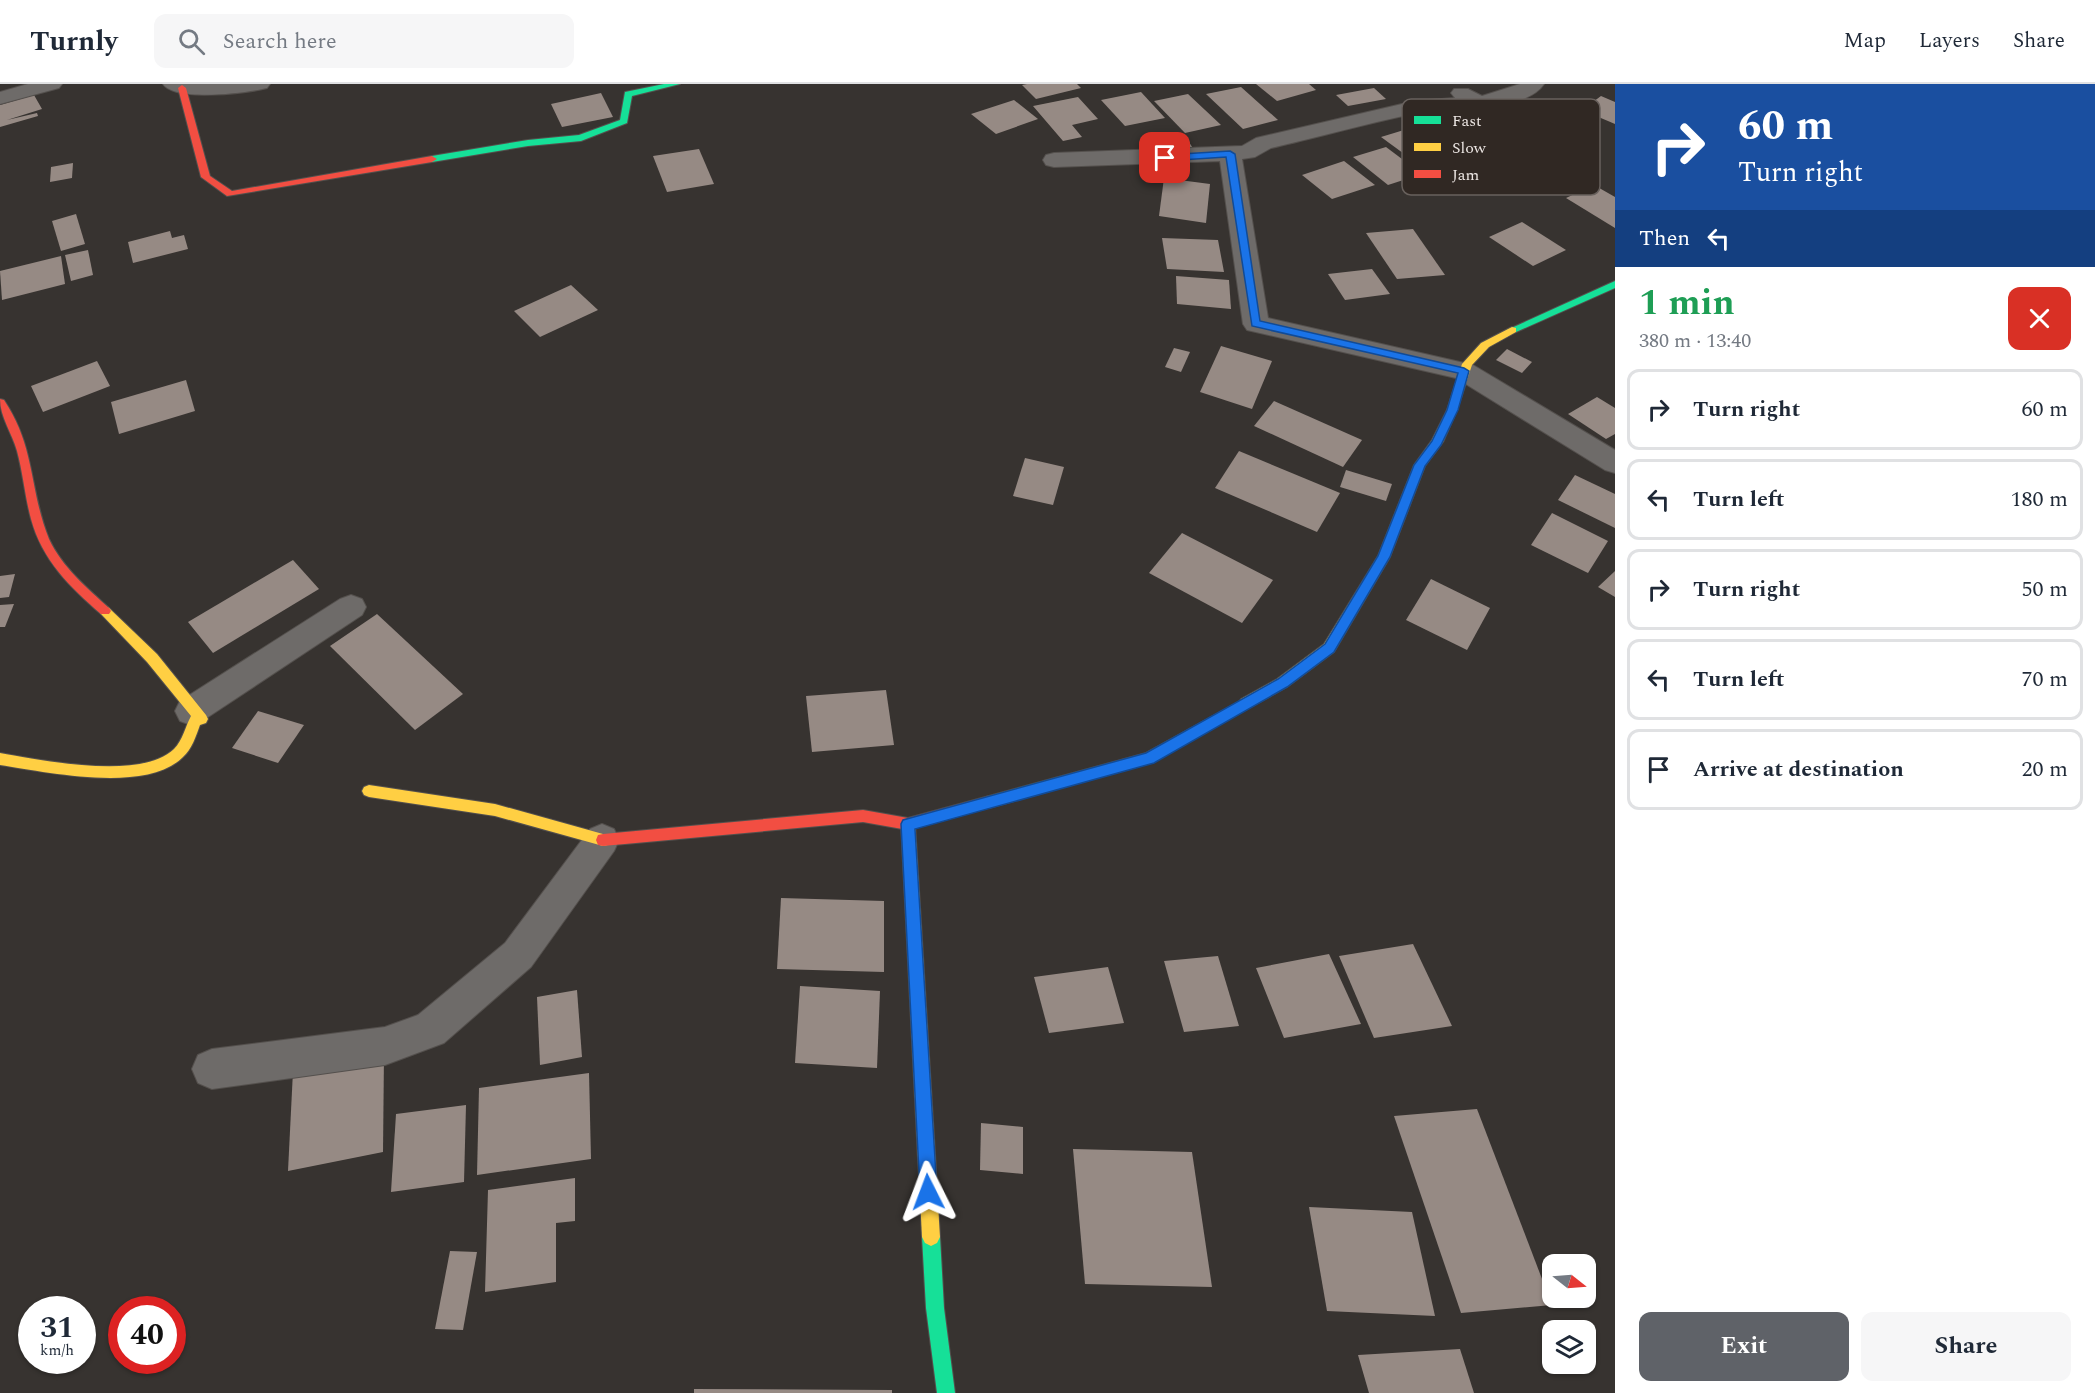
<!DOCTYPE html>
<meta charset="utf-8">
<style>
:root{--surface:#fff;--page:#f6f6f7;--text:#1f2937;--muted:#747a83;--line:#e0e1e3;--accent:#5f6268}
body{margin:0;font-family:Spectral,serif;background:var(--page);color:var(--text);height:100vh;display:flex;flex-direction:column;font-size:22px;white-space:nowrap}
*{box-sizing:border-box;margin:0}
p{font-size:20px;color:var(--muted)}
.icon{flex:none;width:33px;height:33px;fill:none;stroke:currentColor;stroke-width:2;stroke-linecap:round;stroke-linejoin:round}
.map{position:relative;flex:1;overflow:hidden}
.sheet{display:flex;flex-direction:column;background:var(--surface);width:480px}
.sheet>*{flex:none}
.banner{background:#1a4fa0;color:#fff;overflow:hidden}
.needle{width:39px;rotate:107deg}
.controls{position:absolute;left:1542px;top:1170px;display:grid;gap:12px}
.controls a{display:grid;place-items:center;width:54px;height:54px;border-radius:12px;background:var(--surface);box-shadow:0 2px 4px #0004;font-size:30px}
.speed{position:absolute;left:18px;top:1212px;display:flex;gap:12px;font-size:30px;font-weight:700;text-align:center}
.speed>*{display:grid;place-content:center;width:78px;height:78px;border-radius:50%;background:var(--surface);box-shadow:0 2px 4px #0004;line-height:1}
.speed small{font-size:15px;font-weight:400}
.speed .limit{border:9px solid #d22;background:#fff;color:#111}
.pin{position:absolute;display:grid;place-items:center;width:51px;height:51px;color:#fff;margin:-26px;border-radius:12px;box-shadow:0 3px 9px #0006}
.me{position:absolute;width:66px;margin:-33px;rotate:357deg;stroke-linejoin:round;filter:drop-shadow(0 0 4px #0008)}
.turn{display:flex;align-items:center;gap:21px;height:126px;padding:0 24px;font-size:27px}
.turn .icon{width:78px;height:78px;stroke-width:2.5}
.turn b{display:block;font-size:42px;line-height:51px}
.then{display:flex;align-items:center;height:57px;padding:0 24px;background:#0003;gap:12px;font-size:22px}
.round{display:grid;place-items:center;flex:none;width:63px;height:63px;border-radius:12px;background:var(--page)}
.headline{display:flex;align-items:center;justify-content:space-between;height:102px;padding:0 24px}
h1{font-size:36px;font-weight:700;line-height:45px;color:#1e9e55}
.cta{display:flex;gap:12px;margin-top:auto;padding:12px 24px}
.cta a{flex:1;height:69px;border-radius:12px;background:var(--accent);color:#fff;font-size:24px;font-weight:700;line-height:69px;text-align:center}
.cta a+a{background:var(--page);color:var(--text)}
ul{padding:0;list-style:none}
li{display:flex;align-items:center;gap:18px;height:81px;margin:0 12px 9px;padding:0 12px;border:3px solid var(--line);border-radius:12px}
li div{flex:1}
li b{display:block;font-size:22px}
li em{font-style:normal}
header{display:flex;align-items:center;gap:36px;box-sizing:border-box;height:84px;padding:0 30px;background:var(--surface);border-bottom:2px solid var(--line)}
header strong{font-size:28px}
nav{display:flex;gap:33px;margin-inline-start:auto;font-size:21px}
.search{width:420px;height:54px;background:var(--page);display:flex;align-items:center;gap:15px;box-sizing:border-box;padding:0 21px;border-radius:12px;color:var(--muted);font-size:22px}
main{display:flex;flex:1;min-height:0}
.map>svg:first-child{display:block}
.building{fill:#968a84}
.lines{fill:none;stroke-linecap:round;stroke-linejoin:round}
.street-casing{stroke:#54504d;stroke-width:2}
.fast-casing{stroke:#54504d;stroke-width:2}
.slow-casing{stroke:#54504d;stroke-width:2}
.jam-casing{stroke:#54504d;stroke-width:2}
.street{fill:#6e6b69;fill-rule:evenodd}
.fast{fill:#16e098;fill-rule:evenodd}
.slow{fill:#ffcf43;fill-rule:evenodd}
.jam{fill:#f24e42;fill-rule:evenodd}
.route{fill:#1a73e8;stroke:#114b97;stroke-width:1.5}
.key{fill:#302823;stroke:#68615d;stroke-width:1.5}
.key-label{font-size:16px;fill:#ece6e3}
</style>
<header>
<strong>Turnly</strong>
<div class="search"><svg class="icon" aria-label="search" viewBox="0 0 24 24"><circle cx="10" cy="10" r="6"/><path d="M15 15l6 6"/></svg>Search here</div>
<nav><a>Map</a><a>Layers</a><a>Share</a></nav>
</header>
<main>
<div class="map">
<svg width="1615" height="1309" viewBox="0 0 1615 1309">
<rect width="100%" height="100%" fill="#373330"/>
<g class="building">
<path d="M1027,0H1077L1081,4L1036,15L1022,1Z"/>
<path d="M1256,0H1309L1316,6L1277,17Z"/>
<path d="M1241,3L1278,36L1243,45L1206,10Z"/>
<path d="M1374,4L1386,15L1348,22L1336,11Z"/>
<path d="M1141,8L1165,34L1125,42L1101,16Z"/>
<path d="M601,9L613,33L562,43L551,20Z"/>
<path d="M1188,10L1221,41L1185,49L1154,17Z"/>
<path d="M34,11L42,25L7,36L37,29L38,32L0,43V21Z"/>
<path d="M1601,12L1615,18V40L1582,26Z"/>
<path d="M1078,13L1098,35L1072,41L1082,53L1063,57L1033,22Z"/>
<path d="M1014,16L1038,35L996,50L971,30Z"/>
<path d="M1417,42L1485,90L1448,102L1381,53Z"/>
<path d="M1189,58L1194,66L1172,69L1167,59Z"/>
<path d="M1386,63L1422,90L1388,101L1353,73Z"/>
<path d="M699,65L714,100L667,108L653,72Z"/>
<path d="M1344,77L1375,101L1332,115L1302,91Z"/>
<path d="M73,79L72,94L50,98L51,83Z"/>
<path d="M1164,94L1210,100L1206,139L1159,132Z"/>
<path d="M1594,101L1615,113V144L1566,114Z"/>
<path d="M76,130L85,160L61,167L52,137Z"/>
<path d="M1522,138L1566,166L1533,182L1489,153Z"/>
<path d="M1413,145L1445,191L1397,195L1366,149Z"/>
<path d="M170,147L172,154L184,151L188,165L133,179L128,158Z"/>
<path d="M1162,154L1218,156L1224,188L1167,185Z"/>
<path d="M88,166L93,191L71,197L65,171Z"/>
<path d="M61,172L65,200L2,216L0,187Z"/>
<path d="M1372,185L1390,210L1345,216L1328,190Z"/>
<path d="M1176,192L1229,196L1231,225L1177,220Z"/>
<path d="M571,201L598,226L540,253L514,227Z"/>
<path d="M1221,262L1272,277L1252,325L1200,308Z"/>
<path d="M1174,264L1190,268L1181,288L1165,283Z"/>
<path d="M1507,265L1532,278L1522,289L1496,276Z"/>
<path d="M97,277L110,302L43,328L31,302Z"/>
<path d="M186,296L195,327L119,350L111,318Z"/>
<path d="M1597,313L1615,324V350L1606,355L1568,330Z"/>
<path d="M1274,317L1362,356L1343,383L1254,342Z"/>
<path d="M1239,367L1340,409L1317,448L1215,404Z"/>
<path d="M1025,374L1064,383L1053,421L1013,412Z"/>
<path d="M1346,386L1392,400L1386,417L1340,403Z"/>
<path d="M1575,391L1615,410V444L1558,416Z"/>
<path d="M1552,429L1608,457L1588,489L1531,461Z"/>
<path d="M1182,449L1273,496L1242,539L1149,489Z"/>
<path d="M293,476L319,505L213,569L188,538Z"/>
<path d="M1615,487V513L1598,503Z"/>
<path d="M15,490L9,513L0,514V492Z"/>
<path d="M1431,495L1490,524L1467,566L1406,536Z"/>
<path d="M14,520L5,543H0V521Z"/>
<path d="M377,530L463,610L415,646L330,562Z"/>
<path d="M886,606L894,661L812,668L806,612Z"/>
<path d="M258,627L304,641L278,679L232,664Z"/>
<path d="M781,814L884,817V888L777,885Z"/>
<path d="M1413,860L1452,942L1374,954L1339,872Z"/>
<path d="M1329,870L1361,940L1284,954L1256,884Z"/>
<path d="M1218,872L1239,942L1184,948L1164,877Z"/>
<path d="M1108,883L1124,939L1049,949L1034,893Z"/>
<path d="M800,902L880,907L877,984L795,979Z"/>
<path d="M577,906L582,973L540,981L537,913Z"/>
<path d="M384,969L383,1068L288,1087L293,987Z"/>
<path d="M589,989L591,1075L477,1091L479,1004Z"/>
<path d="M466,1021L464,1098L391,1108L396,1030Z"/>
<path d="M1477,1025L1552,1221L1461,1229L1394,1032Z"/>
<path d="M981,1039L1023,1043V1090L980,1086Z"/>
<path d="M1073,1065L1192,1068L1212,1203L1085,1200Z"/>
<path d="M575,1094V1137L556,1139V1198L485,1208L488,1106Z"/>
<path d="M1309,1123L1412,1128L1435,1232L1327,1227Z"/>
<path d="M450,1167L477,1168L463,1246L435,1245Z"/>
<path d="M1460,1265L1474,1309H1369L1358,1271Z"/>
<path d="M694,1305L892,1306V1309H694Z"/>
</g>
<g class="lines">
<defs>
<g id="street">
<path d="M28,0H62L59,4L0,20V8Z"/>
<path d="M163,0H270L267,4C247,9 175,18 163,0Z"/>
<path d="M1520,0H1544C1524,30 1444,23 1412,30C1365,40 1318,53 1271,64L1255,73L1242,75L1268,234L1473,281L1615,366V389L1605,386L1456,294L1247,246L1243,240L1220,77L1054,83L1046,81L1043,76L1046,71L1054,69L1242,62L1256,54L1415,17L1455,14L1451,9L1454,5H1468L1482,12Z"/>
<path d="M351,511L362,515L366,523L362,531L202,637L191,641L180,637L175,627L180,617L340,515Z"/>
<path d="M602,740L614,745L619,756L614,767L531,883L444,959L385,981L212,1005L198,999L192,985L198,971L212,965L385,943L418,931L505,859L590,745Z"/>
</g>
<g id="fast">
<path d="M664,0H680L632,12L627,39L581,57L528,62L432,78L427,75L432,72L528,56L579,51L620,36L625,8Z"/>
<path d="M1615,197V204L1516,248H1508L1507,246Z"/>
<path d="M1246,614L1251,615L1253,619L1251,623L1154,678L989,724L984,722L982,718L984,714L989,712L1146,669Z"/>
<path d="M931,1144L937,1147L940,1153L944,1224L955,1309H937L926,1224L922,1153L925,1147Z"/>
</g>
<g id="slow">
<path d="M1512,243L1516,244V248L1489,263L1472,281L1457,326L1443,358L1425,382L1390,473L1334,568L1287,603L1251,623H1241L1239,619L1241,615L1277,595L1324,560L1378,472L1414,381L1432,356L1447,326L1462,280L1481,259Z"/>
<path d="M105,522L109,524L157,570L206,631L208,635L206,639L200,641C196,652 192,665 183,673C147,710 46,688 0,681V669C41,676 141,697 174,665C183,656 185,643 191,632L147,578L101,530L99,527L101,524Z"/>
<path d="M369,701L495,720L603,750L608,751L610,756L608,761L603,762L495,732L369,713L364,711L362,707L364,703Z"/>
<path d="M908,734L913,736L915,740L940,1153L937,1159L931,1162L925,1159L922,1153L901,740L903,736Z"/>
</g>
<g id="jam">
<path d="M182,1L186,4L210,92L232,107L432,72L437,75L432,78L227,112L201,93L178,4Z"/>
<path d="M0,315L4,316C36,364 29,406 49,455C62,483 87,504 109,524L111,527L109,530H101C70,503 42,476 31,435C25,413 23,389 17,367C12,349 0,333 0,315Z"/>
<path d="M989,712L994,714L996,718L994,722L908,746L863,738L603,762L598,761L596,756L598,751L603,750L863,726L908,734Z"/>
</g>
</defs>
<use href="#street" class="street-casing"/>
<use href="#fast" class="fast-casing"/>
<use href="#slow" class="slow-casing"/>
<use href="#jam" class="jam-casing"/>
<use href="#street" class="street"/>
<use href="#fast" class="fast"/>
<use href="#slow" class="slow"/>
<use href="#jam" class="jam"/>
</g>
<path class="route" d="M1230,67L1235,70L1260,237L1464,284L1469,287L1458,326L1441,361L1425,382L1390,473L1334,568L1287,603L1154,679L915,745L937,1108L934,1115L928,1117L922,1115L920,1108L901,740L903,736L1146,669L1278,595L1325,560L1378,472L1414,381L1432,357L1447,326L1458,289L1252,242L1226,73L1165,77L1160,74L1165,71Z"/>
<rect x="1402" y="15" width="198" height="96" rx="9" class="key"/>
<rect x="1414" y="32" width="27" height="8" fill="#16e098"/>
<rect x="1414" y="59" width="27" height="8" fill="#ffcf43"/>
<rect x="1414" y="86" width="27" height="8" fill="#f24e42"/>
<g class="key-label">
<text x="1452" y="42">Fast</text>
<text x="1452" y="69">Slow</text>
<text x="1452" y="96">Jam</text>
</g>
</svg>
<div class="controls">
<a><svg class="needle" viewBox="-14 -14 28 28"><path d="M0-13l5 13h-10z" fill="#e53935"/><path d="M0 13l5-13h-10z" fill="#747a83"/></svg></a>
<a><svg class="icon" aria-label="layers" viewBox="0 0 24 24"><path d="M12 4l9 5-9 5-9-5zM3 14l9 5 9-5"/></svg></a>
</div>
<div class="speed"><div>31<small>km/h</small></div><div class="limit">40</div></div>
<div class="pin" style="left:1165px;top:74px;background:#d93025"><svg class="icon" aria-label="arrive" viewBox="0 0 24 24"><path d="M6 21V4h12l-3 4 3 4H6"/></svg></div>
<svg class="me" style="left:928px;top:1108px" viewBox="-20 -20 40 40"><path d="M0-17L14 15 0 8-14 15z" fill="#1a73e8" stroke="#fff" stroke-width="4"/></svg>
</div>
<section class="sheet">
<div class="banner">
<div class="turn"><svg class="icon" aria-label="right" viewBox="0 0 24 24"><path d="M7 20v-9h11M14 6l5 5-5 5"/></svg><div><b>60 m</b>Turn right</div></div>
<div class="then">Then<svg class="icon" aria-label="left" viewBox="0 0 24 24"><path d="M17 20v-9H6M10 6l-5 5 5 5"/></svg></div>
</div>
<div class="headline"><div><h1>1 min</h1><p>380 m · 13:40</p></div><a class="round" style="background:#d93025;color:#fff"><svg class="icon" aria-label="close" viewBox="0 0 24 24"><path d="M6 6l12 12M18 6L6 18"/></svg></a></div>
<ul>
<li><svg class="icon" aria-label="right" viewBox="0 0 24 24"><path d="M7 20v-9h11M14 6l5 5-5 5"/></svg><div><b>Turn right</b></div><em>60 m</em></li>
<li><svg class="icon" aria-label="left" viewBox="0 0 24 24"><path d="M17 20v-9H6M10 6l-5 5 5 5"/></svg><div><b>Turn left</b></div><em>180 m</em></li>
<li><svg class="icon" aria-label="right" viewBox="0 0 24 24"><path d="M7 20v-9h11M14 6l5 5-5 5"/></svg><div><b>Turn right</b></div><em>50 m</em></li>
<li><svg class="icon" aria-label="left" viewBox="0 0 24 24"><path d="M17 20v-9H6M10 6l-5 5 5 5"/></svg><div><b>Turn left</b></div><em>70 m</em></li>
<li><svg class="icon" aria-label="arrive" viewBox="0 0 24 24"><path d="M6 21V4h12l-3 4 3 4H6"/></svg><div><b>Arrive at destination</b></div><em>20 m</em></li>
</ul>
<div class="cta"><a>Exit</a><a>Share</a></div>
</section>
</main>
